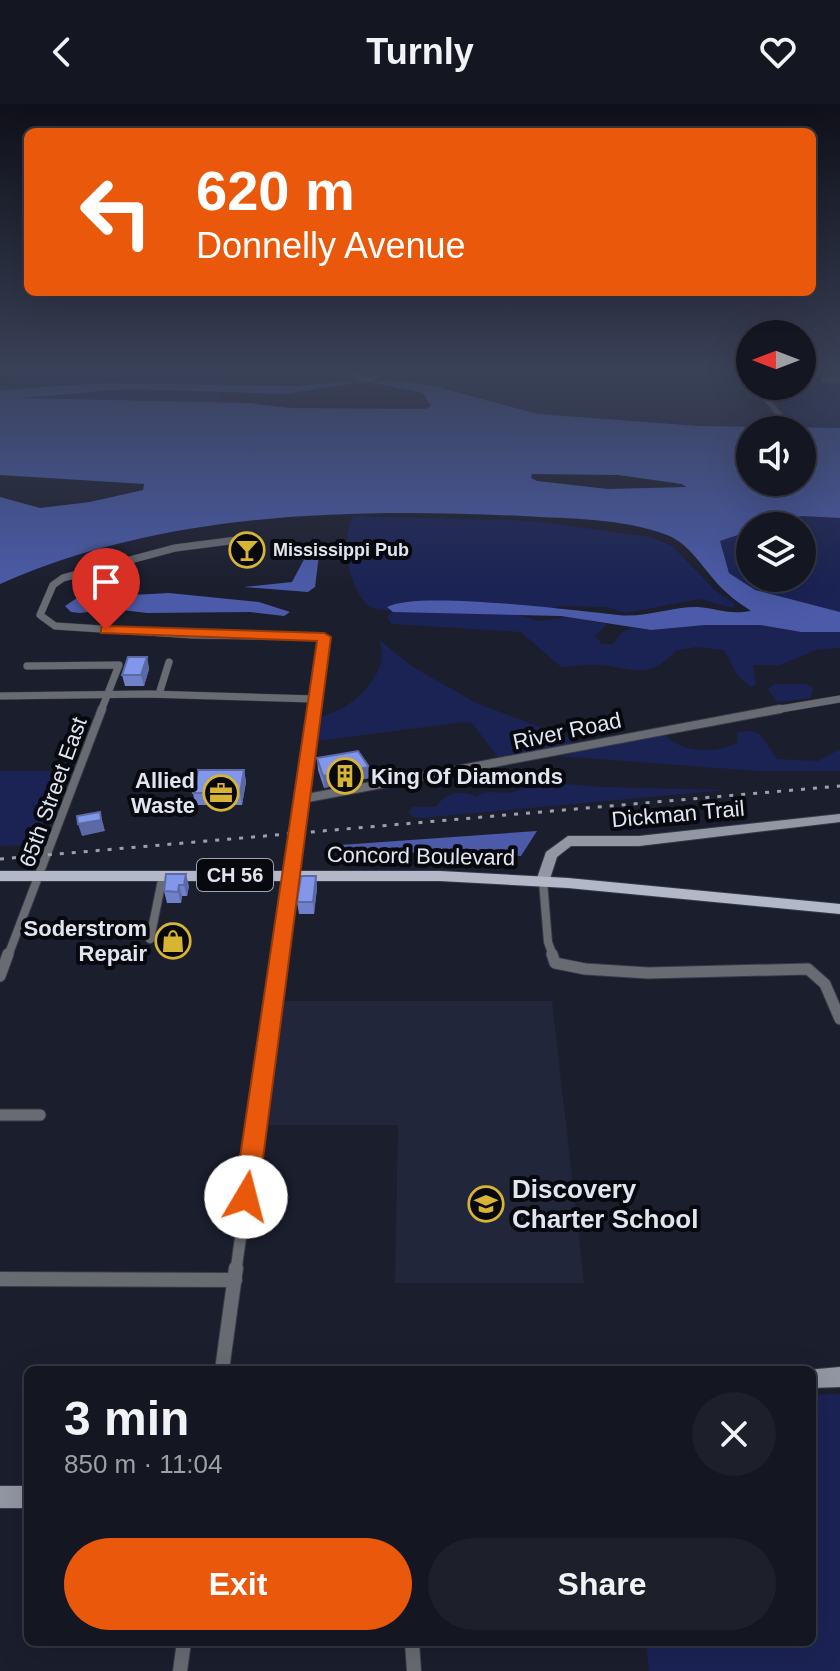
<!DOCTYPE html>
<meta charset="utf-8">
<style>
:root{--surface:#141622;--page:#1d1f2a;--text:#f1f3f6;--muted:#9d9fa5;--line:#333540;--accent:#ea580c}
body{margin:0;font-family:Arial,sans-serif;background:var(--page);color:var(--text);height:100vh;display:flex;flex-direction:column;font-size:30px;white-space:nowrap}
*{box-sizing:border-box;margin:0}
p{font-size:26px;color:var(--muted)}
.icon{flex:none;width:44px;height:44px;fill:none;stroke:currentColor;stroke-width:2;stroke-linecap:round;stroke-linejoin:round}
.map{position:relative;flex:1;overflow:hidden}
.details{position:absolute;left:24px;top:1262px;width:792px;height:280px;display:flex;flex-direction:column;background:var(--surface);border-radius:12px;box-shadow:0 8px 32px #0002,0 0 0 2px var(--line)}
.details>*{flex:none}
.hud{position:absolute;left:24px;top:24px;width:792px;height:168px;border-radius:12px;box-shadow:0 8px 32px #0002,0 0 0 2px var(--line);background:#ea580c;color:#fff;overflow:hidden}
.needle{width:52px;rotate:270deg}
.buttons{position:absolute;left:736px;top:216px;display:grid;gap:16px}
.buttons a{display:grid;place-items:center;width:80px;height:80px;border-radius:50%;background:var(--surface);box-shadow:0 8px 32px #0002,0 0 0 2px var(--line);font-size:40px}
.pin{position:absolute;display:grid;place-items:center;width:68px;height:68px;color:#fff;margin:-82px -34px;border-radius:50% 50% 50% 0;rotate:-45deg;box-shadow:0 0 8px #0007}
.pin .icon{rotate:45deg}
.me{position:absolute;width:88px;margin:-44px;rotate:8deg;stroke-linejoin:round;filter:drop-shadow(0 0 6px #0008)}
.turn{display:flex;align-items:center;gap:28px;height:168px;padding:0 40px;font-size:36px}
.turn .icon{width:104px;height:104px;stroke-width:2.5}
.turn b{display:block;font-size:56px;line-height:68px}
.round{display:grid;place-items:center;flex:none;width:84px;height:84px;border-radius:42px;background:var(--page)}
.head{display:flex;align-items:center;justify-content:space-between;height:136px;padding:0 40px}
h1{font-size:48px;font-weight:600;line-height:60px}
.cta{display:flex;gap:16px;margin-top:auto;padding:16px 40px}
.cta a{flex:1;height:92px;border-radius:48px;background:var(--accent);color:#fff;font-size:32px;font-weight:600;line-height:92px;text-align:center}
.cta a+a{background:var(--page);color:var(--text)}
header{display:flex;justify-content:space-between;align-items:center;height:104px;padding:0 40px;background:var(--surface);font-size:36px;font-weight:600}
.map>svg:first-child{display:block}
.built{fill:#21263a}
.green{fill:#1b2355}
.water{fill:#4b5ba9;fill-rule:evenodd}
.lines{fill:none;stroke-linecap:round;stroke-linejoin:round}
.street-far4-casing{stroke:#373a48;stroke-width:6}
.street-far3-casing{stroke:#373a48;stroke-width:8}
.street-far2-casing{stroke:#373a48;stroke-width:10}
.street-far1-casing{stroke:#373a48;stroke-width:13}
.street-casing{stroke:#373a48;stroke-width:16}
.secondary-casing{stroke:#373a48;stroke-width:2}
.primary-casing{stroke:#373a48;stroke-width:2}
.street-far4{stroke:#696b73;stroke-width:5}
.street-far3{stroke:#696b73;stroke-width:7}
.street-far2{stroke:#696b73;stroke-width:8}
.street-far1{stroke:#696b73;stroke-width:11}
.street{stroke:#696b73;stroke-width:14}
.secondary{fill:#9397a3;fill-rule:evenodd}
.primary{fill:#b3b8c9;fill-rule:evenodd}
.rail-far1{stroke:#9da0ac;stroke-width:2;stroke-dasharray:2 5;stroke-linecap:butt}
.rail{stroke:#9da0ac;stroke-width:3;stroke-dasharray:4 8;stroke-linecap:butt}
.wall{fill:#7081c9}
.shaded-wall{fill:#5b69a4}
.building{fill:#8296ea;stroke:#5b69a4;stroke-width:2}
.route{fill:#ea580c;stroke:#983908;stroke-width:2}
.labels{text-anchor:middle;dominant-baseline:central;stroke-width:8;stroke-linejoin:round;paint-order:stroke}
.far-poi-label{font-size:18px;font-weight:bold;fill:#e2e5ef;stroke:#07090f;text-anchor:start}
.shield{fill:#07090f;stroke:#a0a3ac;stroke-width:2}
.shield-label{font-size:20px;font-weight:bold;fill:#e2e5ef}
.street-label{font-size:22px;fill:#e2e5ef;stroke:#07090f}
.poi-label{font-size:22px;font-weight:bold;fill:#e2e5ef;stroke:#07090f;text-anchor:end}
.near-poi-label{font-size:26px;font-weight:bold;fill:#e2e5ef;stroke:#07090f;text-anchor:start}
</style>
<header><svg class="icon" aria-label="back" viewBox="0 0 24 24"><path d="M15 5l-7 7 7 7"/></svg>Turnly<svg class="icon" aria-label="heart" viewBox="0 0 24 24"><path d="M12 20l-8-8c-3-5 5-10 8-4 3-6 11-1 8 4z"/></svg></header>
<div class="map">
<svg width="840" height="1567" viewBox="0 0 840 1567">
<rect width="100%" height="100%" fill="#1b1e2d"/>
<g class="built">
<path d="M27,265H750V282H802V265H840V324H749L574,314L538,310L451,286L348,279L224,282L153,279Z"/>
<path d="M284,897H552L584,1179H395L398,1021H269Z"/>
</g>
<g class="green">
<path d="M23,265H230L224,282L106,279L0,286V279L14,276Z"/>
<path d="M811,280L840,282V324C804,325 791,318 769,289L773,285Z"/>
<path d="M127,285L222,287L217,301L22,294Z"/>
<path d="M354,412L533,417L651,433L672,442L716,487L735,500L733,504L699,495L626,509L606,503L561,502L515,510L540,517L569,513L607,520L595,532L602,540H613L622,528L632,524L651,526L705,521H760L801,528H840V544L816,546L780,561H753L756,580L751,583L738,572L724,546L697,543L677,546C648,576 636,565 600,561C588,560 573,563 561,563L521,528L392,520L387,514L392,507C384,505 375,507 368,501C349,485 339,434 354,412Z"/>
<path d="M801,412L840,414V508L754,486L729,469L719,437L750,427V474H802V422H767Z"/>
<path d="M379,536L413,563L476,599L572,635L575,640L500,656L472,619L464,618L317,637L320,615C327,609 335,608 343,604C365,590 390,564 379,536Z"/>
<path d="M775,580H806L813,584L811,594L777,598L768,585Z"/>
<path d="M751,627L760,630L777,655L818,657L840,645V667H757L559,652L658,631L666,632C684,650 716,649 738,639L737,628Z"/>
<path d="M0,667H65L40,741L0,742Z"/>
<path d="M535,674L555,679L602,683L726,686L421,714L413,713L409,707L413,703H436C446,688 460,685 477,693C487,680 513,701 535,674Z"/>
<path d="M840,1290V1567H649L646,1538H812V1291Z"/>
</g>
<g class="water">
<path d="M389,276L430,281L538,310L699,322L840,324V414L801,412L767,422H750V427L720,437L729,469L755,486L840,508V528H801L760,521H705L651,526L561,512L393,508L387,503C418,486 576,507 618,511C645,514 670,503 697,503C718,504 725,511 751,507C743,501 734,496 727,489C706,471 693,441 667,431C623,414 570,415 523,412C348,404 162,408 0,480V393L40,404L90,398L143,386L144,380L0,371V286L106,279L297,282L347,277L354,279L285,290L127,285L22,294L247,299L290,304L425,305L431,302L423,289L370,278ZM802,326V378H750V326ZM532,370L618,371L682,380L686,383L608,385L537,377L531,374Z"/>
<path d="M310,444L319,451L315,483L308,488L244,483L292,478Z"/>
<path d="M169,489L259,498L290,508L284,512L250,508L147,509L114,505L80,509L71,508L65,502L77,494Z"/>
<path d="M537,727L521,752L337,746L340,741Z"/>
</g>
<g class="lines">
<defs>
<g id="street-far4">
<path d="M344,265L364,276L373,274L383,265"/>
<path d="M743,265L750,276"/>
<path d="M824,276H840"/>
<path d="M755,282L785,317"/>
</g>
<g id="street-far3">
<path d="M252,434L175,444L63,474L53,481L40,511L55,522L193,531L324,533L314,607"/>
<path d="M27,562L119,561L101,607"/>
<path d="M159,590L169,558"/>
<path d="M0,592L148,590L314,595"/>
<path d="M769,607L840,595"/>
</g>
<g id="street-far2">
<path d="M302,695L780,605"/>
<path d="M543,777L548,838L553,852"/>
<path d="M150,835L163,771"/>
<path d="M8,852L102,605"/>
<path d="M280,852L314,605"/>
</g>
<g id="street-far1">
<path d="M552,850L555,859L585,865L648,869L808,865L825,880L840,915"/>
<path d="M0,872L8,850"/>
<path d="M0,1011H40"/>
<path d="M236,1166L280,850"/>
</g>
<g id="street">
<path d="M0,1175L235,1176"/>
<path d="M222,1266L236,1164"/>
<path d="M412,1538L414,1567"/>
<path d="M180,1567L184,1538"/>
</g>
<g id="secondary">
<path d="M840,710V718L639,742H571L557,753L548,781L543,782L536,777L546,748L568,732H639Z"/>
<path d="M840,1263V1283L812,1284V1266H807Z"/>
<rect x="0" y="1382" width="28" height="22"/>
</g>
<path id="primary" d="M0,767H440L568,774L840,800V810L568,784L440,777H0Z"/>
</defs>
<use href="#street-far4" class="street-far4-casing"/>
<use href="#street-far3" class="street-far3-casing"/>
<use href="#street-far2" class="street-far2-casing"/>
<use href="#street-far1" class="street-far1-casing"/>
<use href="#street" class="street-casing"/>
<use href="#secondary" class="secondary-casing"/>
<use href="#primary" class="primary-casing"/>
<use href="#street-far4" class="street-far4"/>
<use href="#street-far3" class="street-far3"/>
<use href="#street-far2" class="street-far2"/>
<use href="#street-far1" class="street-far1"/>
<use href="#street" class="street"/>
<use href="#secondary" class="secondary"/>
<use href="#primary" class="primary"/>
<path class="rail-far1" d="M364,268L365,265"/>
<path class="rail" d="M0,755L840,682"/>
</g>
<g class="wall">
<path d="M238,432L254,448L245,452L240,442Z"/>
<path d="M147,553L149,565L144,582H125L122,571Z"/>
<path d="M317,654L369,663V674L324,684L318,666Z"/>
<path d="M244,666L246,678L242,701H195L193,689Z"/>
<path d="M166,770L189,782L187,792H182L181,799H167L164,787Z"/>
<path d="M316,772L317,784L314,810H299L297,798Z"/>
<path d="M182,826V829L179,844H164L163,841Z"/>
</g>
<g class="shaded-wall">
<path d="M252,438L254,448L245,452L243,441Z"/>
<path d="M147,553L149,565L144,582L141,571Z"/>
<path d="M369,663V674L324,684L323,672Z"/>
<path d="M244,666L246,678L242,701L240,689Z"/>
<path d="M100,708L105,727L82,732L78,720Z"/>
<path d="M186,770L189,782L187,792L184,781Z"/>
<path d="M316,772L317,784L314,810L313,798Z"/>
<path d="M179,781L182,792L181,799L178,788Z"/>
</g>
<g class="building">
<path d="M248,430L252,438L243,441L238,432Z"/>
<path d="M128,553H147L141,571H122Z"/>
<path d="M358,647L369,663L323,672L317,654Z"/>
<path d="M198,666H244L240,689H193Z"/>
<path d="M100,708L101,716L78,720L77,712Z"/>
<path d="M166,770H186L184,781H179L178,788L164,787Z"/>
<path d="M301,772H316L313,798H297Z"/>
<path d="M182,826L179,841H163L166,827Z"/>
</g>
<linearGradient id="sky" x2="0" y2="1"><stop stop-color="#0f1019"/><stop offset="0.55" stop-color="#394157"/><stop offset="1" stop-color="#394157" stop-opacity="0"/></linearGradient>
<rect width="840" height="484" fill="url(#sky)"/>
<path class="route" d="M106,522L324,529L331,533L258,1093L254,1101L246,1104L237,1101L234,1093L317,537L101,529V523Z"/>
<defs>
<symbol id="bar-ring" viewBox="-11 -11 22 22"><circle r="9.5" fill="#07090f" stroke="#d8b434" stroke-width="1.5"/><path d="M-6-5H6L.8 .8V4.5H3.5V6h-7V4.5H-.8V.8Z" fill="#d8b434"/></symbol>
<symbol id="building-ring" viewBox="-11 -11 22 22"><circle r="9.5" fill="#07090f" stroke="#d8b434" stroke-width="1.5"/><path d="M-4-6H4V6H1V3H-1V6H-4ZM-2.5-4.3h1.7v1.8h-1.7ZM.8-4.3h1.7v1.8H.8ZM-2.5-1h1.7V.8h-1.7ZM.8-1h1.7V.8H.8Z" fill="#d8b434"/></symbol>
<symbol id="office-ring" viewBox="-11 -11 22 22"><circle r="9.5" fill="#07090f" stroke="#d8b434" stroke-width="1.5"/><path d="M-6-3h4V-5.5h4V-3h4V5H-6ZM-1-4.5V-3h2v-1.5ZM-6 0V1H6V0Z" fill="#d8b434"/></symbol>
<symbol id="shop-ring" viewBox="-11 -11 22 22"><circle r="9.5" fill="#07090f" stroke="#d8b434" stroke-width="1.5"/><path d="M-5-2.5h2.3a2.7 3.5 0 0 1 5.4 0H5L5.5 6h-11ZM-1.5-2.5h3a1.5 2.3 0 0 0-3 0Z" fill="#d8b434"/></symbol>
<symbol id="school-ring" viewBox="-11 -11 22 22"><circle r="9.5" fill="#07090f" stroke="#d8b434" stroke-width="1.5"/><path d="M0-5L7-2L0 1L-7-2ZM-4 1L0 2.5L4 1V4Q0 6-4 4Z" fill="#d8b434"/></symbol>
</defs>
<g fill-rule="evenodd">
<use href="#bar-ring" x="227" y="426" width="40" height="40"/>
<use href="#building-ring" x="325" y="652" width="40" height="40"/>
<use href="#office-ring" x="201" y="669" width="40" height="40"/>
<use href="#shop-ring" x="153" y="817" width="40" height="40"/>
<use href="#school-ring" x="466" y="1080" width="40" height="40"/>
</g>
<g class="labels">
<g class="far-poi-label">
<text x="273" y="446">Mississippi Pub</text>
</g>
<rect class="shield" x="197" y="755" width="76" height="32" rx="6"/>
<g class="shield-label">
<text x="235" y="771">CH 56</text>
</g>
<g class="street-label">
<text transform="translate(567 627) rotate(-12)">River Road</text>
<text transform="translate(53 688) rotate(-70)">65th Street East</text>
<text transform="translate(678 710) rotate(-5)">Dickman Trail</text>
<text transform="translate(421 752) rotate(1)">Concord Boulevard</text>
</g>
<g class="poi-label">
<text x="371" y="672" text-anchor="start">King Of Diamonds</text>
<text x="195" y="676">Allied<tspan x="195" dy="25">Waste</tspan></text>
<text x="147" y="824">Soderstrom<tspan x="147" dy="25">Repair</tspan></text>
</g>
<g class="near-poi-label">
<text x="512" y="1085">Discovery<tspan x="512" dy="30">Charter School</tspan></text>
</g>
</g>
</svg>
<div class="buttons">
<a><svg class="needle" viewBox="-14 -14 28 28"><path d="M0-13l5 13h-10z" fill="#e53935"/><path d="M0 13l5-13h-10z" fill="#9d9fa5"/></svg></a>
<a><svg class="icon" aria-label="sound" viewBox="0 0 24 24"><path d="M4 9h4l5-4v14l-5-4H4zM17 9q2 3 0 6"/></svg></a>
<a><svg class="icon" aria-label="layers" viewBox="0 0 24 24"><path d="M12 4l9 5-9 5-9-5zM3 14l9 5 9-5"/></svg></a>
</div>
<div class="pin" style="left:106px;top:526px;background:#d93025"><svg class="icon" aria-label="arrive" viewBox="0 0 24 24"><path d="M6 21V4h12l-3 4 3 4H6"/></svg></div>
<svg class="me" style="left:246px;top:1093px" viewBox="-20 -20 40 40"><circle r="19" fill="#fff"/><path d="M0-13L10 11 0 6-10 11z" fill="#ea580c"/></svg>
<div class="hud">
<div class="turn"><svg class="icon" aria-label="left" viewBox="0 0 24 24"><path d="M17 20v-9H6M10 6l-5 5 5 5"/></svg><div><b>620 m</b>Donnelly Avenue</div></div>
</div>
<section class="details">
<div class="head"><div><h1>3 min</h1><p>850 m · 11:04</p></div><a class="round"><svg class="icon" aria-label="close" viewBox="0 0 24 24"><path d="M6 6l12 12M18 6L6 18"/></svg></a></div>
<div class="cta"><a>Exit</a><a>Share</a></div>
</section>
</div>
